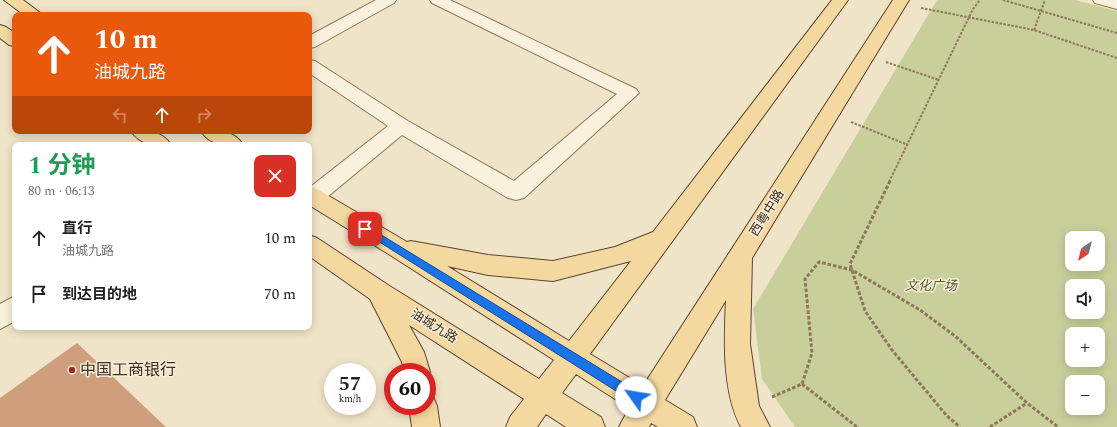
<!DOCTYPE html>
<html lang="zh">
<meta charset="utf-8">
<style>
:root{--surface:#fff;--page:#f2f2f2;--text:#202124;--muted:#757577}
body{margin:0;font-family:Spectral,"Noto Sans SC",serif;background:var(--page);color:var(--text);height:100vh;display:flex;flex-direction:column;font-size:15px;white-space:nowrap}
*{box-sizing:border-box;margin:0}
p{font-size:13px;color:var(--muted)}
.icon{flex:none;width:22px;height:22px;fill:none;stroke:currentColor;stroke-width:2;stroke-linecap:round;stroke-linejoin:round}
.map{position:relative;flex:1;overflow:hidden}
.sheet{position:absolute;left:12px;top:142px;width:300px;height:188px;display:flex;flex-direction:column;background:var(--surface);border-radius:8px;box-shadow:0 2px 10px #0003}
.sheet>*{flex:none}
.top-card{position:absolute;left:12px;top:12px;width:300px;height:122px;border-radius:8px;box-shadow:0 2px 10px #0003;background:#ea580c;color:#fff;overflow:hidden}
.needle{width:26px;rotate:215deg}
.fabs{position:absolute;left:1065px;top:231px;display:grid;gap:8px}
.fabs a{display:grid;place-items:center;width:40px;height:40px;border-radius:8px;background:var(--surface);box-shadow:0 2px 10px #0003;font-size:20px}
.speed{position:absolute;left:324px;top:363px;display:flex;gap:8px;font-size:20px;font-weight:700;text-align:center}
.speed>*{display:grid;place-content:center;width:52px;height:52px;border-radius:50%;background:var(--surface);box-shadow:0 2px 10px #0003;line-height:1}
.speed small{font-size:10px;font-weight:400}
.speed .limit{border:6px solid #d22;background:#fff;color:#111}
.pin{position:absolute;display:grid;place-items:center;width:34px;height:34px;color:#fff;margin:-17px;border-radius:8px;box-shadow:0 2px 6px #0006}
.me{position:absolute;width:44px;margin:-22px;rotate:302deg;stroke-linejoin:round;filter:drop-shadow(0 0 3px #0008)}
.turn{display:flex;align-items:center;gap:14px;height:84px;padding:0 16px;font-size:18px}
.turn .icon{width:52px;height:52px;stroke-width:2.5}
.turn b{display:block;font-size:28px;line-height:34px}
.lanes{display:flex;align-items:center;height:38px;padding:0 16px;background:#0003;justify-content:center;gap:20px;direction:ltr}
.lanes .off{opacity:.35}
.round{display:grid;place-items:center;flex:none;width:42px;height:42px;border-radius:8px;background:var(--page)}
.headline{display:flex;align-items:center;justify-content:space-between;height:68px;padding:0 16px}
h1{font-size:24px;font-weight:700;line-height:30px;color:#1e9e55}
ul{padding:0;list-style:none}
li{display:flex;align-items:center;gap:12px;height:56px;padding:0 16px}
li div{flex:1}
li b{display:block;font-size:15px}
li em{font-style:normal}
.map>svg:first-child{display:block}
.green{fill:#c9cf9b;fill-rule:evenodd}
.building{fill:#cf9f7d}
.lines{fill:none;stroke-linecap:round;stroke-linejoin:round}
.minor-casing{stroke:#8d765c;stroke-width:2}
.major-casing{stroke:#5b4430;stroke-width:2}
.path-far1{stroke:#8d765c;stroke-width:2;stroke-dasharray:2.5 1.5;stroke-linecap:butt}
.path{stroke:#8d765c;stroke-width:3;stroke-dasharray:3.5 2;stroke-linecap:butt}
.minor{fill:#faf1dc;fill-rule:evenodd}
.major{fill:#f3d9a0;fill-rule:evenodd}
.route{fill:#1a73e8;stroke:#114b97}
.poi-dot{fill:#9e2a2b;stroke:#f7eed8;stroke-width:1.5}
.labels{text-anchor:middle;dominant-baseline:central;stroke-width:3;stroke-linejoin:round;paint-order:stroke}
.street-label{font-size:13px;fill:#3d2e20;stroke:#f7eed8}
.park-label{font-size:13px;font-style:italic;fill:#4d5a26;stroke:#f7eed8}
.near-poi-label{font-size:16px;fill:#3d2e20;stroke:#f7eed8;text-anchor:start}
</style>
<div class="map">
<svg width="1117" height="427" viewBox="0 0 1117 427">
<rect width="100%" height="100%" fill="#f0e4c8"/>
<path class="green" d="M937,0H1075L1117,11V427H795L762,379L753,309ZM1072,238H1098V264H1072ZM1072,286H1098V312H1072ZM1072,334H1098V360H1072ZM1072,382H1098V408H1072Z"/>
<path class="building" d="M77,343L166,427H0V398Z"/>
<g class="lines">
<defs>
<g id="minor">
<path d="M376,0H396L394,3L315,47L309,48V36Z"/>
<path d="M430,0H450L636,89L639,93L524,198L516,200L508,198L402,135L320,203L309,204V188L388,126L309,73V60L315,61L408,121L514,181L617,94L432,3Z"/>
<path d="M1093,0H1117V9L1095,3Z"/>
<path d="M15,296V321L0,329V304Z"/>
</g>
<g id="major">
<path d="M4,0H23L43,15H24Z"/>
<path d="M832,0H848L590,354L643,386L893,0H909L752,258L750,344L759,406L770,427H741C722,392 724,339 726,300L665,400L693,417L697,427H658L651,423L649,427H619L629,408L576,374L562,393L601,417L605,427H566L546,414L537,427H506L510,417L524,399L409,325L424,352L430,372L427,380V372H404L402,362L370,299L309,256V235L317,238L388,285L539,379L554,360L390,255L309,205V187L317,189L407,242L411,241L488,255L553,261L615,247L653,232ZM631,261L569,341L447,266L488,275L553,281Z"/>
<path d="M0,25L6,27L15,33V46L9,45L0,38Z"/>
<path d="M131,131C147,131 162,130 171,145C155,145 141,146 131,131Z"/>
<path d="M201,131C217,131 234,129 243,145C227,145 211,147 201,131Z"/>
<path d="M427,394L433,396L437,406L440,427H412L409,406H427Z"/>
</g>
</defs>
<use href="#minor" class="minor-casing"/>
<use href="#major" class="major-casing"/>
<g class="path-far1">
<path d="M1003,0L1117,33"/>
<path d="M921,8L1034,30L1117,58"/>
<path d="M1034,30L1045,0"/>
<path d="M886,62L939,80"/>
<path d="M851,122L908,145"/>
<path d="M889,182L973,9L980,0"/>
</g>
<g class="path">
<path d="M890,181L850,264L865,311L892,350L947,416L960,427"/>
<path d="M802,384L857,427"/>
<path d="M772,397L802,384L812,353L805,279L819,262L852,270L920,310L955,336L1027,403L1058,427"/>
<path d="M990,427L1027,403"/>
</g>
<use href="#minor" class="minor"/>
<use href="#major" class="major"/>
</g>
<path class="route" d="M365,225L640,393L642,397L640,401L636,403L632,401L362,231L361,229Z"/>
<circle class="poi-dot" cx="72" cy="370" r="4"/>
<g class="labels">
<g class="street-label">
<text transform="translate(767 213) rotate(-58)">西粤中路</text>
<text transform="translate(434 326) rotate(32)">油城九路</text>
</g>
<g class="park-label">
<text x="931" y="286">文化广场</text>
</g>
<g class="near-poi-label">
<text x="80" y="370">中国工商银行</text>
</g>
</g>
</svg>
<div class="fabs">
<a><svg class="needle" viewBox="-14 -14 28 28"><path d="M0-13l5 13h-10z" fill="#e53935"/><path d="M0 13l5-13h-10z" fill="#757577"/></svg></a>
<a><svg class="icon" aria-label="sound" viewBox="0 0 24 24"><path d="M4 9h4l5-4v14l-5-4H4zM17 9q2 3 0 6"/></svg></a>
<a>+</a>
<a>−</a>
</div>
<div class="speed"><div>57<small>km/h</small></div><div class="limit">60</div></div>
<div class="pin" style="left:365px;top:229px;background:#d93025"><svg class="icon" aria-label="arrive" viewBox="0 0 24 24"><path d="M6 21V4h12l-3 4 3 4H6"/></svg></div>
<svg class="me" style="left:636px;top:397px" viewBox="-20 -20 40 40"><circle r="19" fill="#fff"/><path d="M0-13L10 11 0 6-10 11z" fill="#1a73e8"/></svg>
<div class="top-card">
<div class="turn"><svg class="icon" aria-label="ahead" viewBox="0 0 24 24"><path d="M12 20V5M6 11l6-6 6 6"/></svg><div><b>10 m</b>油城九路</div></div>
<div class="lanes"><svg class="icon off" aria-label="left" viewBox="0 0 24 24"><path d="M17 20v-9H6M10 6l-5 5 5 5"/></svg><svg class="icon" aria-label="ahead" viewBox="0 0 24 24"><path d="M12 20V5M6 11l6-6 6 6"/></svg><svg class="icon off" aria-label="right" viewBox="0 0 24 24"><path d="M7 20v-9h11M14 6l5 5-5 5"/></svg></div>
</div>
<section class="sheet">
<div class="headline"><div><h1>1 分钟</h1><p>80 m · 06:13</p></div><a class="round" style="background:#d93025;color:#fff"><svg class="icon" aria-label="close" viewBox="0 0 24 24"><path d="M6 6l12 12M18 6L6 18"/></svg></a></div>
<ul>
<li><svg class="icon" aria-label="ahead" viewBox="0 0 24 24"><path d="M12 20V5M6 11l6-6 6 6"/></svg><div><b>直行</b><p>油城九路</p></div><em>10 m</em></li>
<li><svg class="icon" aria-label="arrive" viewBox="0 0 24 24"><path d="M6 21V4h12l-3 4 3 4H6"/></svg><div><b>到达目的地</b></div><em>70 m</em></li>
</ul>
</section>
</div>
